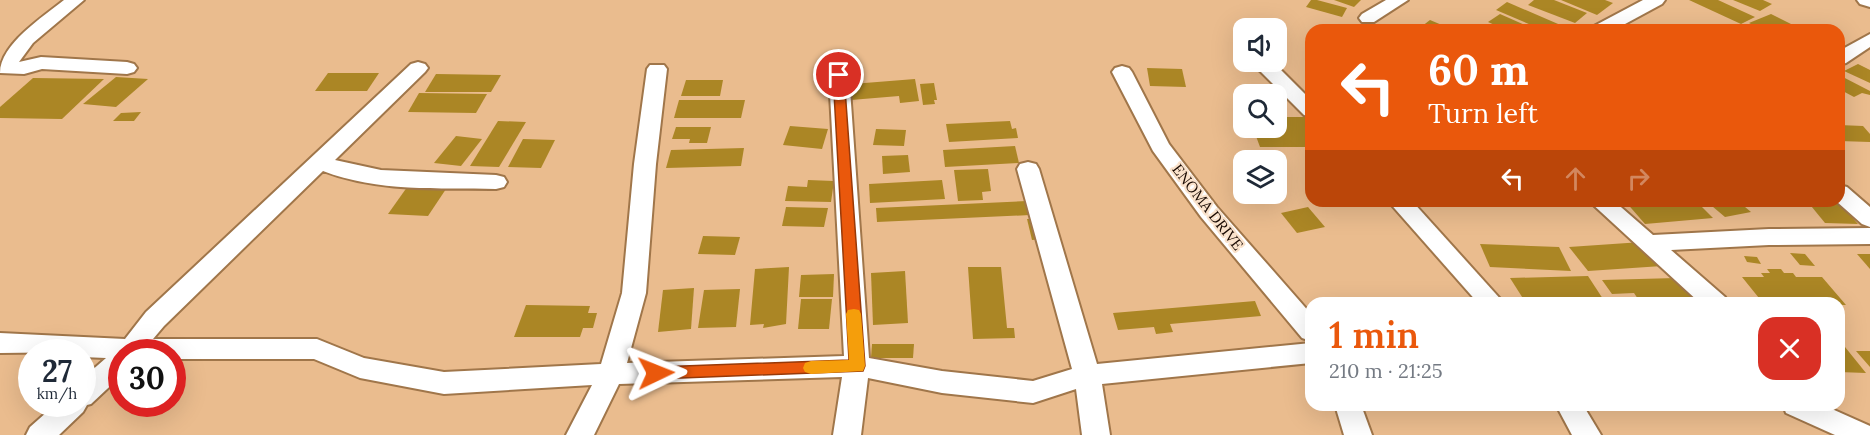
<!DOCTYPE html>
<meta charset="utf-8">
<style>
:root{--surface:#fff;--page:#f6f6f7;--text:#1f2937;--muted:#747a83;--accent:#ea580c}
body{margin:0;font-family:Lora,serif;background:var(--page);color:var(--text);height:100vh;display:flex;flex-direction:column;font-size:22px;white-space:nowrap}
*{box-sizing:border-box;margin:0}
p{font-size:20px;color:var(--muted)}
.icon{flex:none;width:33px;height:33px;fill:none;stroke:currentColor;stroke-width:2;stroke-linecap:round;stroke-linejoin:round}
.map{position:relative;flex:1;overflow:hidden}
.sheet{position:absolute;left:1305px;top:297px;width:540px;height:114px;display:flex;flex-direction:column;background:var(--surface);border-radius:18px;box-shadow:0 6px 24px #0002}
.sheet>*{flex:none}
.top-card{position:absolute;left:1305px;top:24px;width:540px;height:183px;border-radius:18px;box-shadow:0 6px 24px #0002;background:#ea580c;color:#fff;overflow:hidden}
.buttons{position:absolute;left:1233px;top:18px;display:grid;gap:12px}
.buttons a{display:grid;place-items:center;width:54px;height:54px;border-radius:12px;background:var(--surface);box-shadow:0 6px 24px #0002;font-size:30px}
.speed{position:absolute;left:18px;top:339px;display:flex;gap:12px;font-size:30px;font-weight:700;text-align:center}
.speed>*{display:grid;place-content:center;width:78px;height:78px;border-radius:50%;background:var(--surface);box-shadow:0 6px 24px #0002;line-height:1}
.speed small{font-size:15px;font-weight:400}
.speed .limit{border:9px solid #d22;background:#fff;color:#111}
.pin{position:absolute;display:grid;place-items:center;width:51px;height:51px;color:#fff;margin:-26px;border:3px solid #fff;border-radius:50%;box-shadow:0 2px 6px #0007}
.me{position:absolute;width:66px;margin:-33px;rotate:88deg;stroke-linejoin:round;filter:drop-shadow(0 0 4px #0008)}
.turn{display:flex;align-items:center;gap:21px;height:126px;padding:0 24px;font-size:27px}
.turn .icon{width:78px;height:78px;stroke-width:2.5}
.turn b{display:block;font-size:42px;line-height:51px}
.lanes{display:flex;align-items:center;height:57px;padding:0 24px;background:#0003;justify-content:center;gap:30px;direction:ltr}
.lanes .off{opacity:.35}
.round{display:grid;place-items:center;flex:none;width:63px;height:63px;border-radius:18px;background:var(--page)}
.head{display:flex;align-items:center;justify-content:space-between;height:102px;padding:0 24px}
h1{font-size:36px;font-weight:600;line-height:45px;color:var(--accent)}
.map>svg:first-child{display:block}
.building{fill:#ab8625}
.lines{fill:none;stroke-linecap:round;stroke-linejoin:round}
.street-casing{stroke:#a0764a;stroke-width:4}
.street{fill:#fff;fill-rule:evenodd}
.route{fill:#ea580c;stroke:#983908;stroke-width:1.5}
.slow{fill:#f59e0b}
.labels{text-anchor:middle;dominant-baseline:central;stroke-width:4.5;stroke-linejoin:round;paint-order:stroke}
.street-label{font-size:15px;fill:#170800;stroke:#fae2cb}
</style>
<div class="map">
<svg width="1870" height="435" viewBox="0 0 1870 435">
<rect width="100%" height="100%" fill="#eabc8e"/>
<g class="building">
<path d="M1311,0H1317L1347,8L1342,17L1306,7Z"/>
<path d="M1334,0H1361L1354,7Z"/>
<path d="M1534,0H1554L1587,13L1575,23L1528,5Z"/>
<path d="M1561,0H1605L1613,3L1597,15Z"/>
<path d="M1689,0H1718L1755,17L1741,24Z"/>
<path d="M1733,0H1763L1772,4L1760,11Z"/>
<path d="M1507,2L1572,30H1543L1496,10Z"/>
<path d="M1500,14L1536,30H1506L1488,22Z"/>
<path d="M1771,14L1803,30H1762L1749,23Z"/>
<path d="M1430,20L1449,28L1446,30H1417Z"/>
<path d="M1858,64L1870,70V83L1844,71Z"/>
<path d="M1147,68L1182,69L1186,87L1150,86Z"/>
<path d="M328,73H379L367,91H315Z"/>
<path d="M436,74L501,75L491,92H425Z"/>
<path d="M1839,75L1870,91V95L1862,93L1854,97L1839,89Z"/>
<path d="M116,77L148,79L116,107L83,104Z"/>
<path d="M33,78L104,79L62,119L0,118V107Z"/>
<path d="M915,79L919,101L900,103L899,96L851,100L850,90H853L852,84Z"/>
<path d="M686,80H723L720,96H681Z"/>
<path d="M934,83L937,100H934L935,104L923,105L920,84Z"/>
<path d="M419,93L487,94L476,113L408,112Z"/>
<path d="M679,100H745L741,118H674Z"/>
<path d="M141,112L134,121H113L121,113Z"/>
<path d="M1276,117H1311V147H1260L1253,128H1276Z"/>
<path d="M498,121L526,122L499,167L470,166Z"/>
<path d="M1010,121L1012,129L1016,128L1018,138L949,142L946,124Z"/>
<path d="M1839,125L1863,126L1870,134V142L1839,141Z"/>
<path d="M790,126L828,129L822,149L783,145Z"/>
<path d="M676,127H711L707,143H689L690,139H672Z"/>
<path d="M876,129L906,130L904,146L873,145Z"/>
<path d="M456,136L482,139L461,166L434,163Z"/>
<path d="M523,139L555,140L541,168L508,167Z"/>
<path d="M1015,146L1019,163L945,167L943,150Z"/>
<path d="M744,148L741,166L666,168L671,150Z"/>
<path d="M908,155L910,172L883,174L882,156Z"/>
<path d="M988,169L991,191L982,192L983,200L958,201L954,170Z"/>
<path d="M808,180L834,181L831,202L785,201L788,186L807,187Z"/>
<path d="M942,180L945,199L870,203L869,184Z"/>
<path d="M410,183L448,186L428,216L388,214Z"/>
<path d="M1027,201L1030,215L877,222L876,208Z"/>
<path d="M1625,201H1696L1713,218L1645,224Z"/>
<path d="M1706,201H1738L1751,212L1725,217Z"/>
<path d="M1807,201H1838L1858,224L1825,223Z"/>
<path d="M786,207L828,208L824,227L782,226Z"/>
<path d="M1308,207L1325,227L1297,233L1281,213Z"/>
<path d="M1027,219H1039L1044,239L1032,240Z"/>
<path d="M703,236L740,237L735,255L698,254Z"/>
<path d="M1642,242L1662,266L1588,271L1569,247Z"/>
<path d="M1480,244L1559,247L1571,271L1490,267Z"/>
<path d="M1790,253L1805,254L1815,266L1800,265Z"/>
<path d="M1857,254H1870V269Z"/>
<path d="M1744,256L1757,257L1761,264L1747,262Z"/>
<path d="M789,267L786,324L763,328L764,324L750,325L755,269Z"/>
<path d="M968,267H1001L1007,328H1014L1015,338L973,339Z"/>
<path d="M1767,269H1781L1784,273H1793L1796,277H1822L1846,305L1763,303L1742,277H1764L1761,273H1770Z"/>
<path d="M905,271L908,323L873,325L871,273Z"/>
<path d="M834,274L833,297H799L801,275Z"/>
<path d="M1588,276L1603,299L1524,300L1510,278Z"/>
<path d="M1676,278L1692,297L1638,299L1634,293L1612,294L1602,280Z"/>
<path d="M694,288L691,329L658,332L663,290Z"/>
<path d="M740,289L736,327L698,328L704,290Z"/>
<path d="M801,299H832L829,329H798Z"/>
<path d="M1255,301L1261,316L1170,324L1173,332L1156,334L1154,327L1118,330L1113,313Z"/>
<path d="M526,305L590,306L588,313H597L593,328H583L580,337H514Z"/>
<path d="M872,344H914L913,358H871Z"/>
<path d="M1839,346L1845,347L1866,373L1839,372Z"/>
<path d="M1856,351H1870V367Z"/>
</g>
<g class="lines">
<defs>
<g id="street">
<path d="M64,0H84L33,43L19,62L41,57L127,62L134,64L137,68L134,72L127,74L42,69L24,74L0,73C0,44 43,17 64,0Z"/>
<path d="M1386,0H1408L1374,22H1362L1359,18L1362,14Z"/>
<path d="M1643,0H1665L1662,4L1614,30H1591L1594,26Z"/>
<path d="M1857,0H1870V7L1860,4Z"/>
<path d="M1870,34V47L1846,63L1839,65V51Z"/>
<path d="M418,62L425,64L428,68L425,72L335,160L381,170L496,175L504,177L507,182L504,187L496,189C439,188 377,192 323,171L164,326L153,339H317L364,358L444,372L601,364L622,293L634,164L647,69L650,65H664L667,69L656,164L646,293L627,363L844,356L829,75L832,71H846L849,75L869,358L942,371L1033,381L1072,369L1017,169L1020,164L1028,162L1036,164L1039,169L1097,364L1311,343V363L1102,384L1110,435H1082L1076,389L1033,403L942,393L868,378L861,435H833L842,377L619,384L594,435H566L592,385L444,394L360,378L314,359H172V352H122V375L91,404L87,405L83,412L59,435H26L30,427L56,404H82V379L106,358L82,357V352L0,353V333L125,339L146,312L411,64Z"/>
<path d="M1259,62H1273L1311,100V117L1304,115L1259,70L1257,66Z"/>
<path d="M1122,66L1129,68L1132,72L1169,144L1217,207L1311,314V341L1302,338L1201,217L1153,151L1112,72L1115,68Z"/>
<path d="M1839,185L1847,187L1870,207V227L1862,224L1836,201H1839Z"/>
<path d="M1388,201H1412L1504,303H1478Z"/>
<path d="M1589,201H1614L1653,235L1769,229L1870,228V244L1769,245L1671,250L1725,297L1728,303H1700Z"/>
<path d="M1335,405H1361L1372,435H1344Z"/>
<path d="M1556,405H1583L1601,435H1572Z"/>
<path d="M1783,405H1823L1870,426V435H1835L1786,413Z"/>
</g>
</defs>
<use href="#street" class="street-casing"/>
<use href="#street" class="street"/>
</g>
<path class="route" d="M839,72L844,75L865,366L863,371L656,379L650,377L648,373L650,368L656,367L849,360L833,75Z"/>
<path class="slow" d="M854,309L859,310L861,314L865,366L863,371L811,374L805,372L803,368L805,363L811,361L849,360L846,314L848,310Z"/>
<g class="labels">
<g class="street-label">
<text transform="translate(1208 207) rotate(52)">ENOMA DRIVE</text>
</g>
</g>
</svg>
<div class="buttons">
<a><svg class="icon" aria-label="sound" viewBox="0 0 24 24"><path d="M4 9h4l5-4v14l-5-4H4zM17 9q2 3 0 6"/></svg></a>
<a><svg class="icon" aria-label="search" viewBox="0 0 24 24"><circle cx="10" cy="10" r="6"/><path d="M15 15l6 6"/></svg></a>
<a><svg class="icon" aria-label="layers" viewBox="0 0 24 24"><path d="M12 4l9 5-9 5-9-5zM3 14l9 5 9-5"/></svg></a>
</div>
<div class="speed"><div>27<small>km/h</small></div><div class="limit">30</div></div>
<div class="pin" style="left:839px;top:75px;background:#d93025"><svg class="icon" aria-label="arrive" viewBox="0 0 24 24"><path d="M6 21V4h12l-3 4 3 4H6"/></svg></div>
<svg class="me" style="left:656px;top:373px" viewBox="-20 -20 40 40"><path d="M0-17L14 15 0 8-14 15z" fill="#ea580c" stroke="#fff" stroke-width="4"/></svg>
<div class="top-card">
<div class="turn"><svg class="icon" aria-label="left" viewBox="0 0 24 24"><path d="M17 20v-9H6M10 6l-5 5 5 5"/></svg><div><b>60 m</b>Turn left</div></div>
<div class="lanes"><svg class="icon" aria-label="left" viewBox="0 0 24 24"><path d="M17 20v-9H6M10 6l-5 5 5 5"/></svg><svg class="icon off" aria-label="ahead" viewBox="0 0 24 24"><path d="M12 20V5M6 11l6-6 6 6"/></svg><svg class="icon off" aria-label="right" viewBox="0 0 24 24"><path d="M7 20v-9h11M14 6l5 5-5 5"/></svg></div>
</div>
<section class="sheet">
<div class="head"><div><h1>1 min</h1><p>210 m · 21:25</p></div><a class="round" style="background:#d93025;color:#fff"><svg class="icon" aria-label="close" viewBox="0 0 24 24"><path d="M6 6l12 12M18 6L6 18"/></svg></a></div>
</section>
</div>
